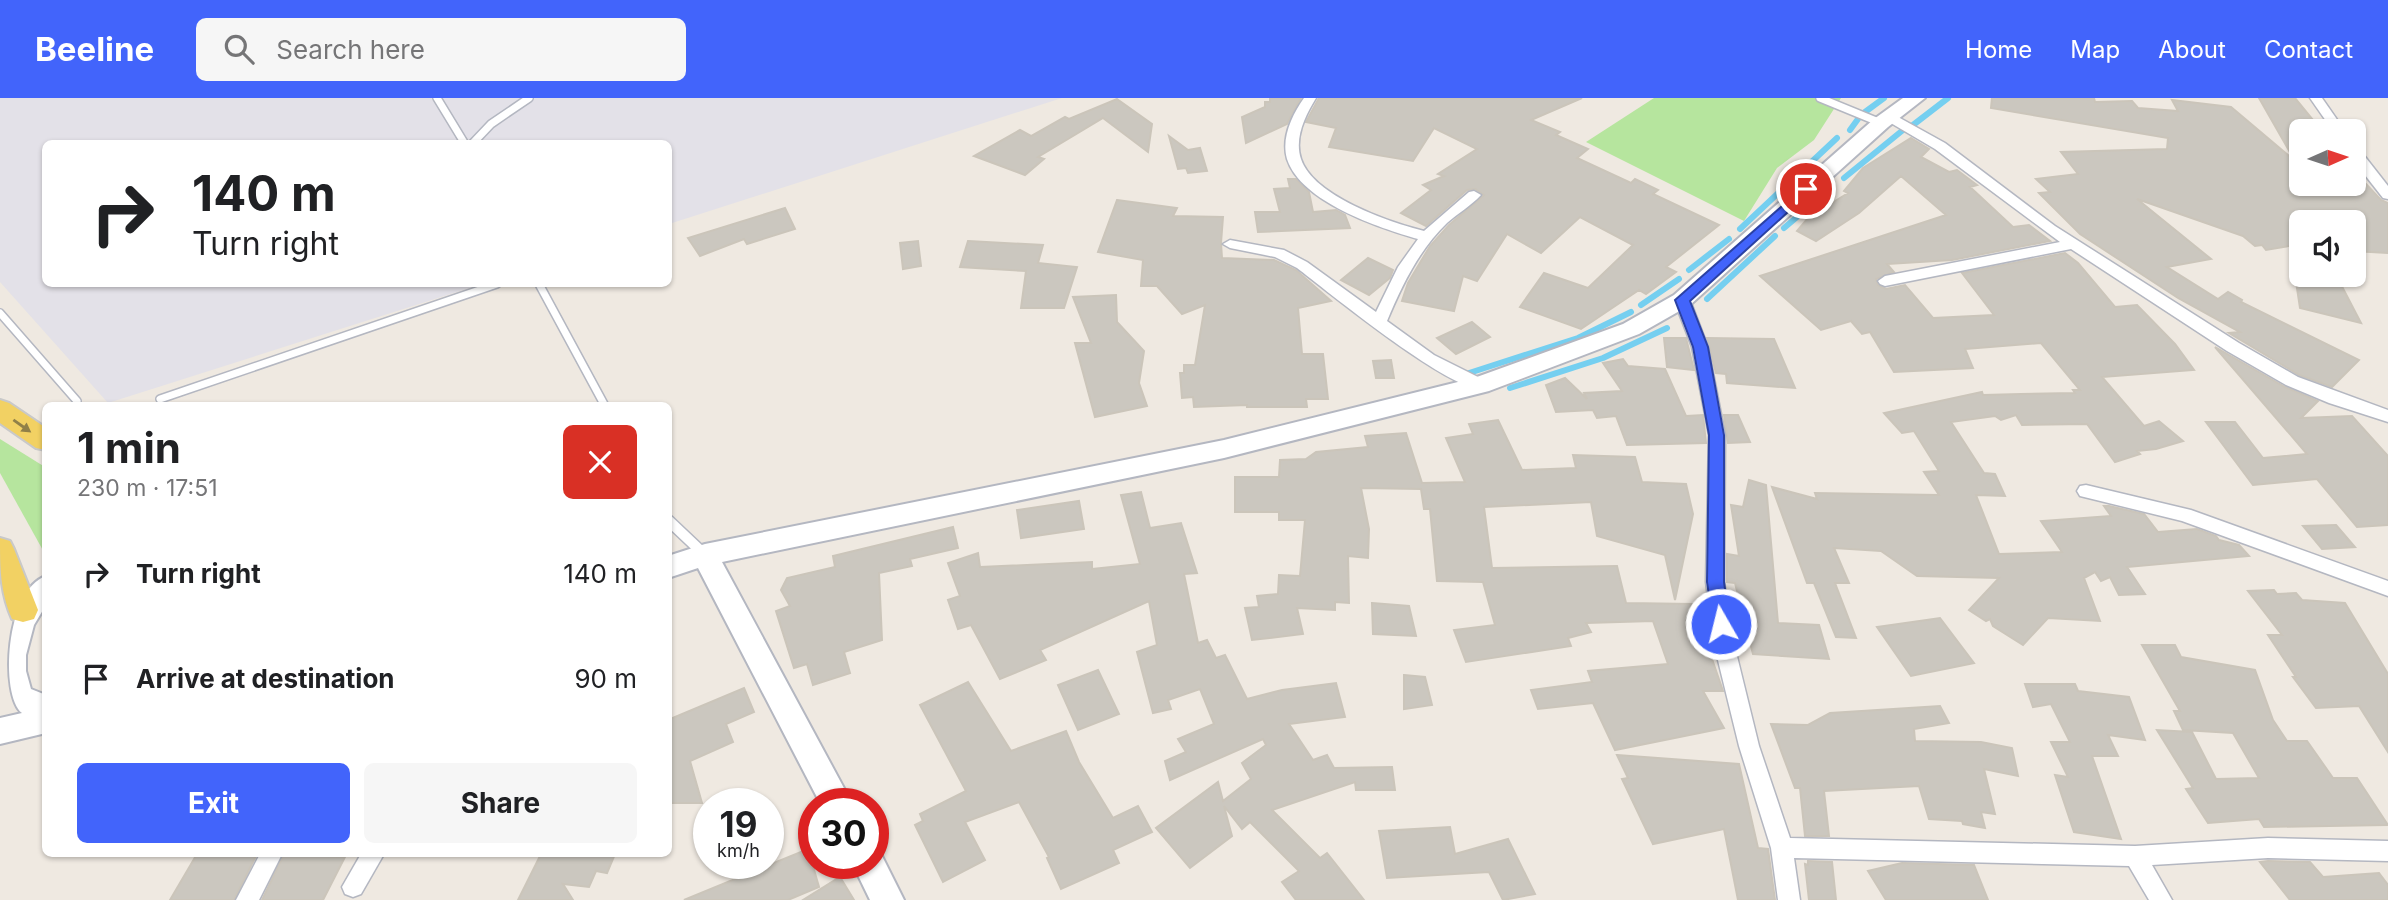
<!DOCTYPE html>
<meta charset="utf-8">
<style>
:root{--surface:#fff;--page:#f6f6f6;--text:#202124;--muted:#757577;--accent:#4264fb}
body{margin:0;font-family:Inter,sans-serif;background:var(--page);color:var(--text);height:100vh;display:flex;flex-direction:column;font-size:26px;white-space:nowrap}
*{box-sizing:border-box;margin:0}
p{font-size:23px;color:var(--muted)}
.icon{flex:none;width:38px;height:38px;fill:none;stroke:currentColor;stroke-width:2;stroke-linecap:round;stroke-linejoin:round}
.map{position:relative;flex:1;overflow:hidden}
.drawer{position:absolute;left:42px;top:304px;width:630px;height:455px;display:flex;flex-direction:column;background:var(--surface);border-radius:10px;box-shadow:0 2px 5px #0004}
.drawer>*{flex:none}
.top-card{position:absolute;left:42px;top:42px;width:630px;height:147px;border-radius:10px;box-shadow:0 2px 5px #0004;background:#fff;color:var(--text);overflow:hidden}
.needle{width:46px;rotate:87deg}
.controls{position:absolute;left:2289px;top:21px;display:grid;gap:14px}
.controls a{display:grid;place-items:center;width:77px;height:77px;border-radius:10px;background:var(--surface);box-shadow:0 2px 5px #0004;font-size:35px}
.speed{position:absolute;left:693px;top:690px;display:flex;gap:14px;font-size:35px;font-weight:700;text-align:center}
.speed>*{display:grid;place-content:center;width:91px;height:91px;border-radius:50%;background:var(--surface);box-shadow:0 2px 5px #0004;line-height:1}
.speed small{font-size:18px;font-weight:400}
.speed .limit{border:10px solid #d22;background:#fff;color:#111}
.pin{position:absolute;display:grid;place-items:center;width:60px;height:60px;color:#fff;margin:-30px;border:4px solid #fff;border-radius:50%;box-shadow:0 2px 7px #0007}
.me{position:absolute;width:77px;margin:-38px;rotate:352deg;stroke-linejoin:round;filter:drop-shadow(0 0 5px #0008)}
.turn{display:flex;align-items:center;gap:24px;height:147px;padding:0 35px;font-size:32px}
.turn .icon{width:91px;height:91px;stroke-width:2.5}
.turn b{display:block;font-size:49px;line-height:60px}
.round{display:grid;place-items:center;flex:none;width:74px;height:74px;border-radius:10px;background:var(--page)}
.overview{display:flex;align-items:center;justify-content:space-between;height:119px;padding:0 35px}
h1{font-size:42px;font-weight:700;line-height:52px}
.primary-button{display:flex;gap:14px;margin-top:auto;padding:14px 35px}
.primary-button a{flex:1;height:80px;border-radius:10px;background:var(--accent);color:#fff;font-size:28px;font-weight:700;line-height:80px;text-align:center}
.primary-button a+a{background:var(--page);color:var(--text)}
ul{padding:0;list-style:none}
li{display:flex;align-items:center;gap:21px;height:105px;padding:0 35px}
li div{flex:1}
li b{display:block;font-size:26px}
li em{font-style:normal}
header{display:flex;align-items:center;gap:42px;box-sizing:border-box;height:98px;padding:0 35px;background:var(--accent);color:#fff}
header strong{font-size:33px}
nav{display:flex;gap:38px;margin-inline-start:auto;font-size:24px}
.search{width:490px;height:63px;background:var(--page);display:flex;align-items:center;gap:18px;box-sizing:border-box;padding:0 24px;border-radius:10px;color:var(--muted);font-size:26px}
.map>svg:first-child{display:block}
.industrial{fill:#e3e1e8}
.green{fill:#b6e59e}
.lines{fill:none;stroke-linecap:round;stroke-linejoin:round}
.stream{stroke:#75cff0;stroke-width:6}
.building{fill:#cbc7bf;stroke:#cbc5ba;stroke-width:2}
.lane-far1-casing{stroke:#b4b7c1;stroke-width:10}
.lane-casing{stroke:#b4b7c1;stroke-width:13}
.street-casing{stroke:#b4b7c1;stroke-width:3}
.secondary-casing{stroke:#b4b7c1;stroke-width:4}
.primary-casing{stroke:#c9c9c9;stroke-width:4}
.lane-far1{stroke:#fff;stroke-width:7}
.lane{stroke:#fff;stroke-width:10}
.street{fill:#fff;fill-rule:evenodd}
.secondary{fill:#fff;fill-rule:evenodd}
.primary{fill:#f2d163;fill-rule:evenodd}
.oneway{fill:#908048}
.route{fill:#4264fb;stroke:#2b41a3;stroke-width:2}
</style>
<header>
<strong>Beeline</strong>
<div class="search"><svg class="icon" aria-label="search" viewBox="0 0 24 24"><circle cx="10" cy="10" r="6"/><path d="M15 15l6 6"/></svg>Search here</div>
<nav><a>Home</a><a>Map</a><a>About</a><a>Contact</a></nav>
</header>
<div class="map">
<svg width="2388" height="802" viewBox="0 0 2388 802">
<rect width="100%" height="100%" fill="#efe9e1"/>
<path class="industrial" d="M0,0H1062L669,126L668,46H46V186H482L108,305L0,184Z"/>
<g class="green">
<path d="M1654,0H1841L1814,42L1777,70L1744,123L1586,44Z"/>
<path d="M0,341L45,369V456L0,375Z"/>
</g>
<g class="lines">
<g class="stream">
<path d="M1865,14L1884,0"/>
<path d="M1913,27L1948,0"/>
<path d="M1850,32L1858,21"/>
<path d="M1844,80L1903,32"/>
<path d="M1784,130L1831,90"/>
<path d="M1740,131L1837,40"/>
<path d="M1689,172L1729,141"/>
<path d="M1707,201L1775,138"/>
<path d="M1641,207L1679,181"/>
<path d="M1466,276L1578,240L1631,214"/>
<path d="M1510,290L1603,260L1667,230"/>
</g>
</g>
<g class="building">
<path d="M1270,0H1301L1287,26L1246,45L1242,19L1265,9V4H1270Z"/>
<path d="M1319,0H1582L1531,22L1560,34L1556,37L1588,51L1577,60L1631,85L1635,81L1658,92L1653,96L1719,127L1666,169L1676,174L1646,196L1639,192L1581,231L1520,209L1544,175L1588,190L1633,147L1580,119L1541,155L1507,136L1477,183L1463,178L1454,213L1402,203L1408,185L1430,148L1449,127L1484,97L1475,91L1467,92L1426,128L1401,115L1431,92L1423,87L1444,78L1438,76L1477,51L1434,30L1413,63L1329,49L1336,30L1306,24Z"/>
<path d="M1992,0H2094L2095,4L2132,3L2138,10L2178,13L2172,2L2231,9L2295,63L2259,0H2295L2322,33H2299L2301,86H2366L2381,102L2388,105V155L2354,153V124H2301V146L2266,152L2262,147L2255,148L2243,138L2137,101L2211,161L2167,169L2218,201L2228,194L2242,202L2241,204L2359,262L2332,289L2299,277L2229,235L2240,234L2178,200L2080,136L2039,95L2050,94L2036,81L2078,76L2061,54L2167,51L2168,40L1991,10Z"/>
<path d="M1117,1L1152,26L1148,54L1103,20L1038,59L1044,61L1025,77L974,58L1020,32L1031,38L1065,19L1069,21Z"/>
<path d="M1169,38L1188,52L1200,50L1207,73L1188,75L1186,70L1178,71Z"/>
<path d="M1911,40L1929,51L1921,59L1949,74L1957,72L1977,87L1970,89L2013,129L2029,127L2050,143L1952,162L1887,166L1894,174L1876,181L1878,187L1886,191L1905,187L1933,220L1994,217L1962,175L2065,155L2078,165L2115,209L2137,207L2175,246L2194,272L2102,279L2144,328L2159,323L2183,343L2156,351L2137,353L2140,356L2115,364L2087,326L2022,327L2016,317L2001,322L1995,318L1951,324L1984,375L1995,376L2005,398L1976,397L1999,456L2062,454L2041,423L2111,418L2104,408H2109L2144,416L2158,434L2197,431L2216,438L2219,442L2239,447L2249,458L2127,469L2145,496L2119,497L2110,479L2101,483L2095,474L2084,480L2100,523L2048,520L2023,547L1993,528L1990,521L1986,523L1969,512L1999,480L1917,478L1881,453L1834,450L1849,485H1835L1856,540L1836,539L1814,485H1807L1772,389L1817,401L1815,395L1939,397L1924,374L1939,373L1914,333L1902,335L1884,315L1982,294L1983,297L2021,296L2075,295L2073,292H2080L2041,245L1965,251L1973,270L1894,274L1870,234L1862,236L1851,223L1821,232L1760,178L1946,117L1901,78L1859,115L1816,143L1797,133L1808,120L1848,95L1844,93L1863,70Z"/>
<path d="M1288,81H1296L1309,94L1313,114L1336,112L1345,117L1350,130L1258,134L1255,114H1280L1274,91L1290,90Z"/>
<path d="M1117,102L1177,110L1173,118L1223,119L1221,145L1222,160L1274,162L1296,172L1331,203L1298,210L1302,256H1323L1328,301H1306L1307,309H1247V307L1194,309L1193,299L1182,300L1180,275H1184V267H1195L1205,207L1182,216L1157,188H1141L1143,162L1098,154Z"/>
<path d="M785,110L795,131L747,146L744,141L700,158L688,140Z"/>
<path d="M918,143L921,168L903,171L900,145Z"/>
<path d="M968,143L1043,147L1038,165L1077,169L1064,210H1021L1026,173L960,169Z"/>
<path d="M1368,160L1393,172L1390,180L1369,197L1341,182Z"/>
<path d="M2295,177H2336L2361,225L2300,210Z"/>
<path d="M1116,197L1117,224L1144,253L1139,285L1147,308L1095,319L1075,245H1091L1073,199Z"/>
<path d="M1472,224L1490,239L1456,256L1437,240Z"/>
<path d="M1664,240H1686L1694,272L1667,269Z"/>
<path d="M1707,240L1774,241L1795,290L1727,285L1726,276L1716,275Z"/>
<path d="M2215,249L2285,289L2318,303L2301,320L2352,318L2388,358V427L2357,429L2317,381L2253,387L2206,324H2235L2263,360L2307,356Z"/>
<path d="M1623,261L1628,268L1665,271L1686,318L1703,317L1706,345L1627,347L1616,318L1597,320L1593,312L1556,314L1546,287L1565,280L1587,301L1584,295L1622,293L1603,265Z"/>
<path d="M1391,262L1394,280H1376L1373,263Z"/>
<path d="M1724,317H1738L1750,344L1728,345Z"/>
<path d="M1498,322L1522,372L1576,370L1573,357L1635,359L1642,384L1686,386L1693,416L1675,502L1665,457L1597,438L1591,404L1484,409L1492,470L1617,468L1626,505L1693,506L1723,593H1703L1724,630L1615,652L1593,605L1538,611L1531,592L1592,584L1588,573L1668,566L1653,523L1586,525L1591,534L1568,540L1571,548L1466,564L1454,532L1495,527L1483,484L1437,483L1430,411H1424L1421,391L1361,390L1369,431L1368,460L1348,458L1349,505L1335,504V512L1297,510L1303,536L1252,542L1245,510L1259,509L1257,498L1278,496L1279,477L1300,478L1305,422H1279V414H1235V379H1279L1280,362L1306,361L1316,354L1368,349L1365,338L1406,335L1422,385L1465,384L1446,340L1473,336L1469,326Z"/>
<path d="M1749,382L1766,387L1778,525L1819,527L1829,561L1753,556L1735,485L1727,484V456L1739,458L1731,407L1743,409Z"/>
<path d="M1141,394L1150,430L1181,425L1197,475L1184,476L1198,545L1207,542L1216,560L1225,557L1247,601L1282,592L1336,585L1345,619L1289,626L1313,662L1327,657L1334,670L1392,669L1395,692H1356L1355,684L1272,712L1320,760L1327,755L1364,802H1296L1282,784L1299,773L1250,724L1242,731L1224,708L1232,738L1190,770L1156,730L1218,684L1223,703L1251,681L1242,665L1266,647L1263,641L1170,682L1165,663L1186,654L1178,641L1214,626L1200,591L1168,602L1171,611L1153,615L1137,554L1157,547L1149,503L1040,552L1046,562L1000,581L971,527L958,531L948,502L960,498L948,465L978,455L980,469L1092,464V471L1140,466L1121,397Z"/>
<path d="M1079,403L1084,431L1021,440L1017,412Z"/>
<path d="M2336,427L2355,449L2322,451L2303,428Z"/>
<path d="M953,429L958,450L910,461L912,468L879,475L882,542L844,554L850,575L813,587L807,566L794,570L776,513L790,508L781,492L787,480L835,469L833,458Z"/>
<path d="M2274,492L2277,496L2296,495L2302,502L2345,505L2388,576V654L2359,608L2316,610L2293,579H2296L2268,537H2282L2248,493Z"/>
<path d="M1372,505L1409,508L1416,538L1373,536Z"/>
<path d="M1940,520L1974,565L1911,578L1877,529Z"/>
<path d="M2142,547H2175L2181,559L2255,572L2273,622L2287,643H2307L2333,680H2357L2388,727L2264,729L2259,721L2208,725L2186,691L2193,690L2157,632L2192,634L2216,681L2259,680L2233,635L2183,632L2174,613H2180Z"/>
<path d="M1098,572L1119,616L1078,632L1058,587Z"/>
<path d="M1404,577L1425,579L1432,607L1404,611Z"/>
<path d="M968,584L1011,653L1066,633L1079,664L1113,720L1138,708L1152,734L1113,752L1119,765L1061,791L1047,760L1049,759L1019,704L965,724L985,762L943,784L915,727L923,723L920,716L966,693L920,607Z"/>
<path d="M2025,586H2075L2078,593L2129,599L2145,642L2108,637L2118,658H2092L2121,741L2074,734L2055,677L2068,679L2051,644H2070L2051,606L2033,609Z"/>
<path d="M744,590L754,614L726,626L733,644L690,663L702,705H668V622Z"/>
<path d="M1940,608L1949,625L1914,631L1915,643L1981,644L2012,650L2018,678L1984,671L1995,716L1981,714L1985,730L1963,726L1962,723L1929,721L1919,688L1824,693L1829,738H1805L1800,690H1795L1771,626L1808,627L1830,615Z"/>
<path d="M1617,657L1739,666L1758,750L1768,751L1775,802H1738L1724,731L1653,746L1622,681L1628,680Z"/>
<path d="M1450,729L1455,756L1508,741L1535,796L1503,802L1489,774L1387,780L1379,733Z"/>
<path d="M808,751L819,789L788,802H684Z"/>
<path d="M197,756H257L234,802H170Z"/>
<path d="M284,756H293L345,759L323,802H262Z"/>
<path d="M541,756H615L607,775L596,773L589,789L563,786L573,802H518Z"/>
<path d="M1808,763L1832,764L1836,802H1809L1805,766L1808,767Z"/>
<path d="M2268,763L2310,764L2323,779L2379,775L2388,787V802H2290L2260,764Z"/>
<path d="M1902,765L1974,767L1988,802H1886L1868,773Z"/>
<path d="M840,779L854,802H803Z"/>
</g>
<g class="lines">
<defs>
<g id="lane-far1">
<path d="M437,0L465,46"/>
<path d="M1820,0L1881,25"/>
<path d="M472,46L491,26L529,0"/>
<path d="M539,186L605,308"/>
<path d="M0,215L77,303"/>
<path d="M160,301L497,186"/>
</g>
<path id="lane" d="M668,422L704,456"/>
<g id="street">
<path d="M1304,0H1316C1305,18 1294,40 1301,61C1313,98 1389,124 1424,133L1469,94L1474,93L1481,97C1471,108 1458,115 1447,125C1419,152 1402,187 1387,223L1434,257L1486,283L1488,287L1486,291C1456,299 1326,192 1297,170L1275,159L1230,150L1223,146L1230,142L1284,152L1307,164L1376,214L1398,169L1418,141C1379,130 1301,104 1287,61C1281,40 1292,17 1304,0Z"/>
<path d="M2310,0H2322L2345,33H2333Z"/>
<path d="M1889,14L1945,45L2055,128L2239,245L2298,279L2388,312V324L2329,305L2286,287L2227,253L2071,151L1885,188L1880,186L1878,183L1885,178L2060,144L1935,51L1884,21V15Z"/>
<path d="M2354,50L2359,51L2388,88V101L2383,100L2354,63Z"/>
<path d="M1682,197L1690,202L1708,249L1725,337L1724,484L1734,546L1759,648L1790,740L2135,748L2268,740L2388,743V763L2268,760L2152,767L2172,802H2149L2129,768L1794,760L1800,802H1778L1771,750L1739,648L1714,546L1706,484L1709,337L1692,249L1674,202Z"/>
<path d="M2086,387L2191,412L2388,483V498L2182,423L2080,398L2077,393L2080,388Z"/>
<path d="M260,756H282L259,802H236Z"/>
<path d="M361,756H384L361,796L353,799L345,796L342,789Z"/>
</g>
<g id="secondary">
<path d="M1903,0H1925L1888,29L1690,207L1639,236L1489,293L1224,360L722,464L852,705H820L698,470L668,480V458L705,446L1224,342L1474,280L1623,226L1674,197L1874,21Z"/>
<path d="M46,478V507L34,527L26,557V573L31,591L46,597V635L0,646V620L22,615C0,598 5,492 46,478Z"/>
<path d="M873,752L880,754L904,802H870L852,765H873Z"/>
</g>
<g id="primary">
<path d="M0,302L9,305L46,330V352L36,350L0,325Z"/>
<path d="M0,440L10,443L14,451L38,512L34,521L23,524L12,521C0,494 0,469 0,440Z"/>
</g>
</defs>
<use href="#lane-far1" class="lane-far1-casing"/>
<use href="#lane" class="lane-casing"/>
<use href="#street" class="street-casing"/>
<use href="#secondary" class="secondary-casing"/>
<use href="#primary" class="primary-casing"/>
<use href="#lane-far1" class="lane-far1"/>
<use href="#lane" class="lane"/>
<use href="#street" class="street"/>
<use href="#secondary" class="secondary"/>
<use href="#primary" class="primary"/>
</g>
<defs><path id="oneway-solid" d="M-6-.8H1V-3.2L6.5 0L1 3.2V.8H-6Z" transform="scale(1.75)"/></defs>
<use class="oneway" href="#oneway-solid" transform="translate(22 328) rotate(35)"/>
<path class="route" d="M1806,87L1812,91L1810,94L1690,203L1708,249L1724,337V484L1730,526L1727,530H1715L1713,526L1707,484L1709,337L1693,249L1675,202Z"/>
</svg>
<div class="controls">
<a><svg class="needle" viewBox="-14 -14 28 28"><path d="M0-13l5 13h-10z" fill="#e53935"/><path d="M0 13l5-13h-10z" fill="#757577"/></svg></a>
<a><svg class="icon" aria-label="sound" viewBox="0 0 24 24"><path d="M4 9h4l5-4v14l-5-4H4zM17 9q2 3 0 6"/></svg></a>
</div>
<div class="speed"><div>19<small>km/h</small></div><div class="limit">30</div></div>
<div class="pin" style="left:1806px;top:91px;background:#d93025"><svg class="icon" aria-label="arrive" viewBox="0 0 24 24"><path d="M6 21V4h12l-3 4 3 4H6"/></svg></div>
<svg class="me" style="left:1721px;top:526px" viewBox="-20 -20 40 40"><circle r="17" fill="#4264fb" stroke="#fff" stroke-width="3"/><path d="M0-11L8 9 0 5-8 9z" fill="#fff"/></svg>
<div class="top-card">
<div class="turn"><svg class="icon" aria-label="right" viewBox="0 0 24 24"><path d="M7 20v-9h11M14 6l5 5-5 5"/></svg><div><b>140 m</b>Turn right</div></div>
</div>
<section class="drawer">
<div class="overview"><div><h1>1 min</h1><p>230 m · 17:51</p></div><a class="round" style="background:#d93025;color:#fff"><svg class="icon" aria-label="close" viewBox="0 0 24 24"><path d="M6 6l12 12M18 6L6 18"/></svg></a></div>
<ul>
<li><svg class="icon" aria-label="right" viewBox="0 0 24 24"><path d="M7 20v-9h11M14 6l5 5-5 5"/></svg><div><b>Turn right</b></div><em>140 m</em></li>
<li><svg class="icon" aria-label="arrive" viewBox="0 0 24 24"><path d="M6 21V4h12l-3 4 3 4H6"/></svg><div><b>Arrive at destination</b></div><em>90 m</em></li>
</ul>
<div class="primary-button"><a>Exit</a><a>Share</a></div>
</section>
</div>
